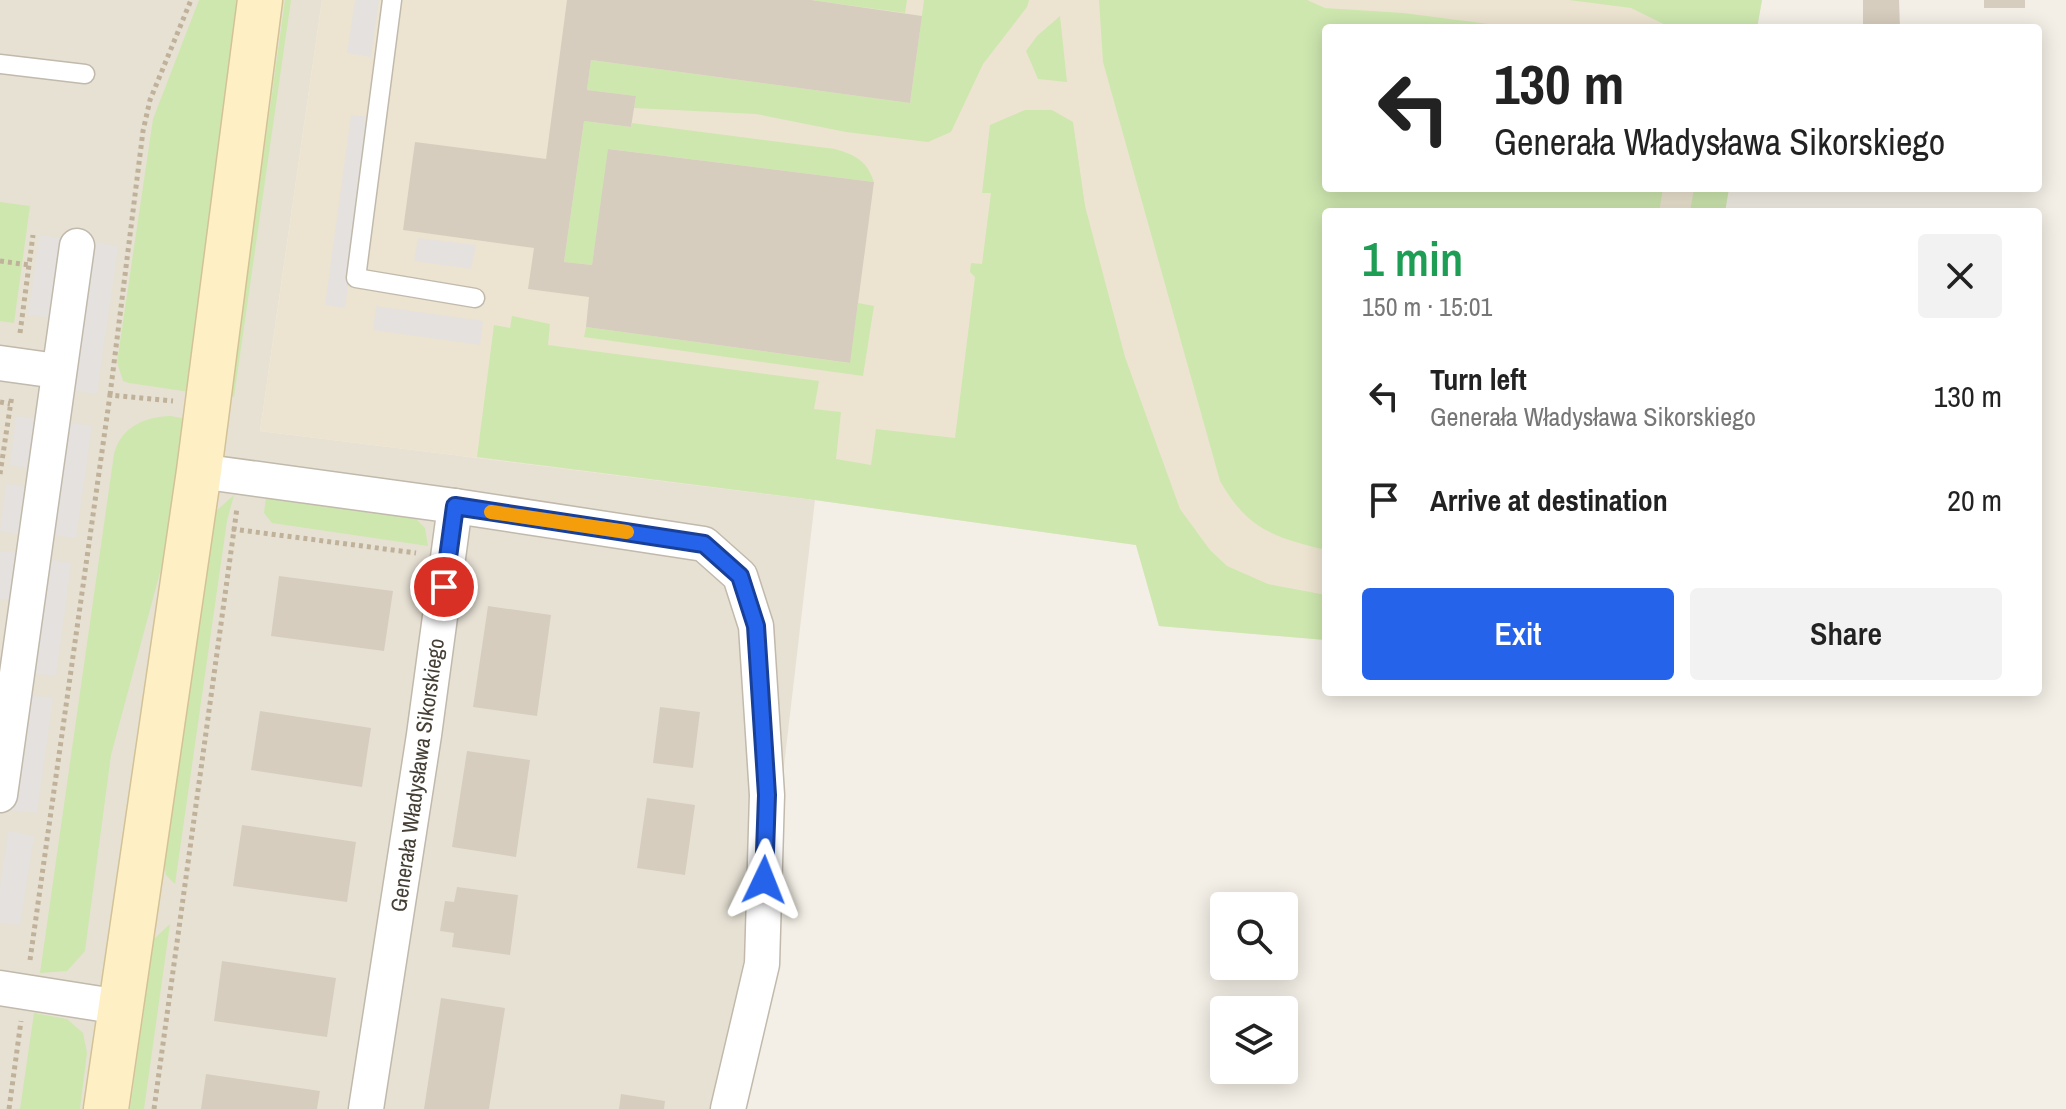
<!DOCTYPE html>
<meta charset="utf-8">
<style>
:root{--surface:#fff;--page:#f2f2f2;--text:#222;--muted:#767676;--accent:#2563eb}
body{margin:0;font-family:"Archivo Narrow",sans-serif;background:var(--page);color:var(--text);height:100vh;display:flex;flex-direction:column;font-size:30px;white-space:nowrap}
*{box-sizing:border-box;margin:0}
p{font-size:26px;color:var(--muted)}
.icon{flex:none;width:44px;height:44px;fill:none;stroke:currentColor;stroke-width:2;stroke-linecap:round;stroke-linejoin:round}
.map{position:relative;flex:1;overflow:hidden}
.sheet{position:absolute;left:1322px;top:208px;width:720px;height:488px;display:flex;flex-direction:column;background:var(--surface);border-radius:8px;box-shadow:0 4px 20px #0003}
.sheet>*{flex:none}
.banner{position:absolute;left:1322px;top:24px;width:720px;height:168px;border-radius:8px;box-shadow:0 4px 20px #0003;background:#fff;color:var(--text);overflow:hidden}
.tools{position:absolute;left:1210px;top:892px;display:grid;gap:16px}
.tools a{display:grid;place-items:center;width:88px;height:88px;border-radius:8px;background:var(--surface);box-shadow:0 4px 20px #0003;font-size:40px}
.pin{position:absolute;display:grid;place-items:center;width:68px;height:68px;color:#fff;margin:-34px;border:4px solid #fff;border-radius:50%;box-shadow:0 2px 8px #0007}
.me{position:absolute;width:88px;margin:-44px;rotate:2deg;stroke-linejoin:round;filter:drop-shadow(0 0 6px #0008)}
.turn{display:flex;align-items:center;gap:28px;height:168px;padding:0 40px;font-size:36px}
.turn .icon{width:104px;height:104px;stroke-width:2.5}
.turn b{display:block;font-size:56px;line-height:68px}
.round{display:grid;place-items:center;flex:none;width:84px;height:84px;border-radius:8px;background:var(--page)}
.head{display:flex;align-items:center;justify-content:space-between;height:136px;padding:0 40px}
h1{font-size:48px;font-weight:600;line-height:60px;color:#1e9e55}
.cta{display:flex;gap:16px;margin-top:auto;padding:16px 40px}
.cta a{flex:1;height:92px;border-radius:8px;background:var(--accent);color:#fff;font-size:32px;font-weight:600;line-height:92px;text-align:center}
.cta a+a{background:var(--page);color:var(--text)}
ul{padding:0;list-style:none}
li{display:flex;align-items:center;gap:24px;height:104px;padding:0 40px}
li div{flex:1}
li b{display:block;font-size:30px}
li em{font-style:normal}
.map>svg:first-child{display:block}
.residential{fill:#e7e1d4}
.education{fill:#ece4d0}
.green{fill:#cee7af}
.parking{fill:#e4e1de}
.building{fill:#d7cdbe}
.lines{fill:none;stroke-linecap:round;stroke-linejoin:round}
.lane-casing{stroke:#c1b9ac;stroke-width:21}
.street-casing{stroke:#c1b9ac;stroke-width:37}
.secondary-casing{stroke:#d3c296;stroke-width:47}
.path{stroke:#c0b29a;stroke-width:5;stroke-dasharray:4 4;stroke-linecap:butt}
.lane{stroke:#fff;stroke-width:18}
.street{stroke:#fff;stroke-width:34}
.secondary{stroke:#feefc5;stroke-width:44}
.route-casing{stroke:#184099;stroke-width:20}
.route{stroke:#2563eb;stroke-width:14}
.slow{stroke:#f59e0b;stroke-width:14}
.labels{text-anchor:middle;dominant-baseline:central;stroke-width:6;stroke-linejoin:round;paint-order:stroke}
.street-label{font-size:22px;fill:#453f35;stroke:#fff}
</style>
<div class="map">
<svg width="2066" height="1109" viewBox="0 0 2066 1109">
<rect width="100%" height="100%" fill="#f3efe6"/>
<path class="residential" d="M0,0H322L260,431L815,500L744,1109H0Z"/>
<path class="education" d="M322,0H1762L1757,28H1326V188H1729L1725,212H1326V640L1159,626L1136,545L815,500L260,431Z"/>
<g class="green">
<path d="M199,0H244L190,392L129,383L123,381L117,362L153,119Z"/>
<path d="M285,0H291L234,397L230,396Z"/>
<path d="M811,0H907L905,13Z"/>
<path d="M924,0H1029L1027,7L983,64L951,132L928,142L846,132L756,114L634,108L636,96L587,90L591,60L910,103Z"/>
<path d="M1099,0H1307L1325,8L1403,13L1520,28H1326V188H1663L1659,212H1326V550C1274,537 1248,530 1220,481L1103,62Z"/>
<path d="M1569,0H1762L1757,28H1672L1631,8Z"/>
<path d="M1060,16L1067,82L1038,79L1026,51L1037,36Z"/>
<path d="M1025,110H1052L1073,122L1085,206L1125,357L1180,509L1210,550L1227,566L1268,584L1326,595V640L1159,626L1136,545L815,500L477,457L494,325L510,328L512,316L550,324L548,345L819,381L814,409L841,412L836,459L871,465L876,429L955,438L975,277L970,272L971,263L982,264L991,193H982L990,125Z"/>
<path d="M584,121L631,127L632,123L835,149C856,155 867,161 874,182L609,149L592,265L564,262Z"/>
<path d="M1694,188H1729L1725,212H1690Z"/>
<path d="M0,202L30,206L14,323L0,321Z"/>
<path d="M858,303L874,306L863,376L584,337L586,327L849,363Z"/>
<path d="M171,416L186,419L170,535L111,755L85,951L67,971L40,973L114,454C121,427 144,417 171,416Z"/>
<path d="M234,495L227,521L175,884L166,875L164,863L215,512Z"/>
<path d="M266,496L415,518L425,528L428,546L272,523L264,513Z"/>
<path d="M170,924L144,1109H130L154,939Z"/>
<path d="M34,1013L67,1019L83,1033L87,1053L80,1109H20Z"/>
</g>
<g class="parking">
<path d="M355,0H379L371,57L347,53Z"/>
<path d="M351,115L371,117L345,308L325,305Z"/>
<path d="M40,235L65,239L54,318L28,315Z"/>
<path d="M418,238L476,245L471,269L414,261Z"/>
<path d="M93,242L118,246L97,394L71,390Z"/>
<path d="M376,306L483,321L480,345L373,330Z"/>
<path d="M16,416L41,419L34,469L10,465Z"/>
<path d="M67,422L92,426L76,538L49,535Z"/>
<path d="M6,484L29,487L23,535L0,531Z"/>
<path d="M0,551L21,553L14,601L0,599Z"/>
<path d="M47,559L71,563L56,676L31,673Z"/>
<path d="M28,695L53,698L37,813L11,810Z"/>
<path d="M8,831L34,836L20,925L0,923V888Z"/>
</g>
<g class="building">
<path d="M567,0H811L922,16L910,103L591,60L587,90L636,96L631,127L584,121L564,262L592,265L608,149L874,182L850,363L586,327L589,297L528,289L534,248L403,230L415,142L546,159Z"/>
<path d="M1863,0H1899L1900,28H1863Z"/>
<rect x="1984" y="0" width="41" height="8"/>
<path d="M279,576L393,591L384,651L271,636Z"/>
<path d="M488,606L551,615L537,716L473,707Z"/>
<path d="M660,707L700,712L693,768L653,763Z"/>
<path d="M260,711L371,728L362,787L251,770Z"/>
<path d="M467,751L530,760L516,857L452,847Z"/>
<path d="M647,798L695,805L685,875L637,868Z"/>
<path d="M242,825L356,842L347,902L233,886Z"/>
<path d="M457,887L518,895L510,955L452,947L454,933L440,931L445,901L454,902Z"/>
<path d="M222,961L336,978L327,1037L214,1021Z"/>
<path d="M441,998L505,1008L489,1109H424Z"/>
<path d="M206,1074L320,1091L317,1109H201Z"/>
<path d="M621,1094L665,1101L664,1109H619Z"/>
</g>
<g class="lines">
<defs>
<g id="lane">
<path d="M392,0L356,278L475,298"/>
<path d="M0,64L85,74"/>
</g>
<g id="street">
<path d="M0,363L57,371"/>
<path d="M199,471L455,506L424,735L366,1109"/>
<path d="M455,506L704,544L740,576L756,626L767,795L762,964L728,1109"/>
<path d="M0,795L77,246"/>
<path d="M0,988L120,1007"/>
</g>
<path id="secondary" d="M106,1109L199,471L260,0"/>
</defs>
<use href="#lane" class="lane-casing"/>
<use href="#street" class="street-casing"/>
<use href="#secondary" class="secondary-casing"/>
<g class="path">
<path d="M0,261L29,265"/>
<path d="M20,333L33,235"/>
<path d="M110,395L143,131L150,100L191,0"/>
<path d="M0,402L10,404"/>
<path d="M0,474L12,395"/>
<path d="M232,529L416,553"/>
<path d="M30,960L110,395L173,401"/>
<path d="M9,1109L21,1021"/>
<path d="M154,1109L237,508"/>
</g>
<use href="#lane" class="lane"/>
<use href="#street" class="street"/>
<use href="#secondary" class="secondary"/>
</g>
<g class="lines">
<defs>
<path id="route" d="M444,587L455,506L704,544L740,576L756,626L767,795L764,880"/>
</defs>
<use href="#route" class="route-casing"/>
<use href="#route" class="route"/>
<path class="slow" d="M491,512L627,532"/>
</g>
<g class="labels">
<g class="street-label">
<text transform="translate(417 775) rotate(-82)">Generała Władysława Sikorskiego</text>
</g>
</g>
</svg>
<div class="tools">
<a><svg class="icon" aria-label="search" viewBox="0 0 24 24"><circle cx="10" cy="10" r="6"/><path d="M15 15l6 6"/></svg></a>
<a><svg class="icon" aria-label="layers" viewBox="0 0 24 24"><path d="M12 4l9 5-9 5-9-5zM3 14l9 5 9-5"/></svg></a>
</div>
<div class="pin" style="left:444px;top:587px;background:#d93025"><svg class="icon" aria-label="arrive" viewBox="0 0 24 24"><path d="M6 21V4h12l-3 4 3 4H6"/></svg></div>
<svg class="me" style="left:764px;top:880px" viewBox="-20 -20 40 40"><path d="M0-17L14 15 0 8-14 15z" fill="#2563eb" stroke="#fff" stroke-width="4"/></svg>
<div class="banner">
<div class="turn"><svg class="icon" aria-label="left" viewBox="0 0 24 24"><path d="M17 20v-9H6M10 6l-5 5 5 5"/></svg><div><b>130 m</b>Generała Władysława Sikorskiego</div></div>
</div>
<section class="sheet">
<div class="head"><div><h1>1 min</h1><p>150 m · 15:01</p></div><a class="round"><svg class="icon" aria-label="close" viewBox="0 0 24 24"><path d="M6 6l12 12M18 6L6 18"/></svg></a></div>
<ul>
<li><svg class="icon" aria-label="left" viewBox="0 0 24 24"><path d="M17 20v-9H6M10 6l-5 5 5 5"/></svg><div><b>Turn left</b><p>Generała Władysława Sikorskiego</p></div><em>130 m</em></li>
<li><svg class="icon" aria-label="arrive" viewBox="0 0 24 24"><path d="M6 21V4h12l-3 4 3 4H6"/></svg><div><b>Arrive at destination</b></div><em>20 m</em></li>
</ul>
<div class="cta"><a>Exit</a><a>Share</a></div>
</section>
</div>
